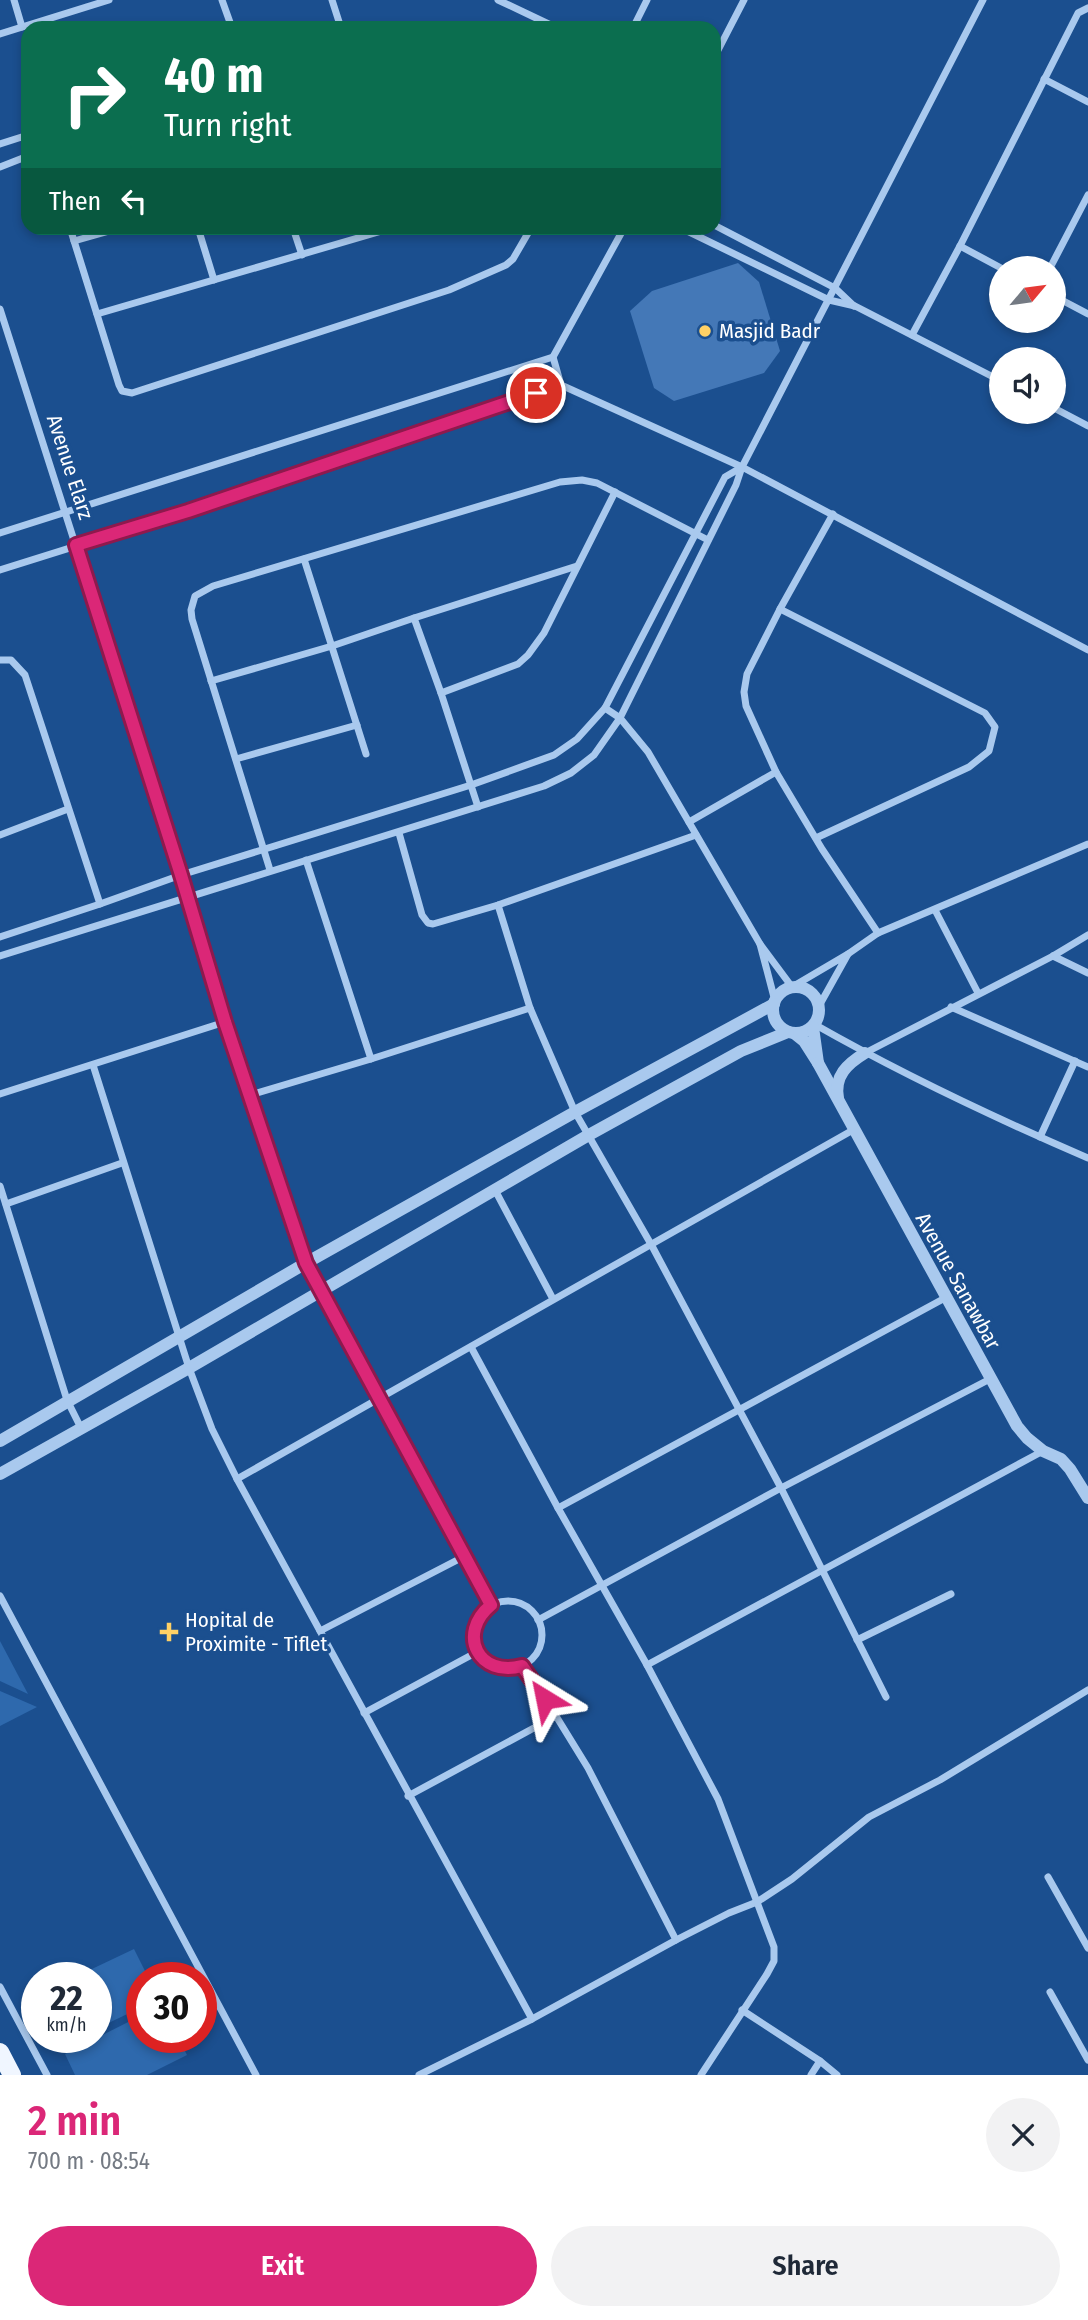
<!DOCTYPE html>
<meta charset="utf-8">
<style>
:root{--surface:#fff;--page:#f2f2f3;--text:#1f2937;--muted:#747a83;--accent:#db2777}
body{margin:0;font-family:"Fira Sans Condensed",sans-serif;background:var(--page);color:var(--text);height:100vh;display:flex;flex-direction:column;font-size:26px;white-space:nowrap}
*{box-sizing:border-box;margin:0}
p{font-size:23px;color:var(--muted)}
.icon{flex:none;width:38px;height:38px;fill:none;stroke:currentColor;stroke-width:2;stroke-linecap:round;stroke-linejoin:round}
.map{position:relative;height:2075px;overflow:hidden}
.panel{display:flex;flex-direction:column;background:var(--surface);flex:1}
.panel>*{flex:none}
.top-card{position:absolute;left:21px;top:21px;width:700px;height:214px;border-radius:21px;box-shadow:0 4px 10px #0003;background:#0b6e4f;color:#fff;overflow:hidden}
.needle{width:46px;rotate:61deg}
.fabs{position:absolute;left:989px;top:256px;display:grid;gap:14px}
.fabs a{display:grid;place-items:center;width:77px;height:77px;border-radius:50%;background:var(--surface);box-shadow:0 4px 10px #0003;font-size:35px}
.speed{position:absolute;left:21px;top:1962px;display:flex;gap:14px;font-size:35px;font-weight:700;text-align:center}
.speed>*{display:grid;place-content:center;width:91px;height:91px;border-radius:50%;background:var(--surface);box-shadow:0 4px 10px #0003;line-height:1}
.speed small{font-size:18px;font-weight:400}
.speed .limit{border:10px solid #d22;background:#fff;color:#111}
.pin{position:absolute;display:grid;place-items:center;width:60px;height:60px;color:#fff;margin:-30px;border:4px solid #fff;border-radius:50%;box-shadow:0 2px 7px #0007}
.me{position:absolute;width:77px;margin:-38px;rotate:325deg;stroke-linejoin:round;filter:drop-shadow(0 0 5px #0008)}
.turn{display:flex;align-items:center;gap:24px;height:147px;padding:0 28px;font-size:32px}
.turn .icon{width:91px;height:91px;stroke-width:2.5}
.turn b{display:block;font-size:49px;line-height:60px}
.then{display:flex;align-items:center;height:66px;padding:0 28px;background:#0003;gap:14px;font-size:26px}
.round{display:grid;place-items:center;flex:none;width:74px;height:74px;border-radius:37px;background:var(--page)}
.head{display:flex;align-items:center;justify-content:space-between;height:119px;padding:0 28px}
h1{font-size:42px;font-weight:600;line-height:52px;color:var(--accent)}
.cta{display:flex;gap:14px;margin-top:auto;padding:14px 28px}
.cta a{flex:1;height:80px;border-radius:42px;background:var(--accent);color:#fff;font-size:28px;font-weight:600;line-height:80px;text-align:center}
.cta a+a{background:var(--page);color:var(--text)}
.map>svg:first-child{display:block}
.green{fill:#2e69ad}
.building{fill:#4478b7}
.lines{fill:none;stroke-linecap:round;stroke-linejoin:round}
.minor{stroke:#a9c9ee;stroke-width:7}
.tertiary{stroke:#a9c9ee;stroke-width:12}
.primary{stroke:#f0f6ff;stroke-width:18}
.route-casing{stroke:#8e194d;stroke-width:18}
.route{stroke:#db2777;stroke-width:12}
.poi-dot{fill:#ffd166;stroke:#1b4f8f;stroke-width:2.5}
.labels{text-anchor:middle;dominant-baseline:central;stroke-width:7;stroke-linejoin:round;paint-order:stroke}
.poi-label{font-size:21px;fill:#fff;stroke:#1b4f8f;text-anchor:start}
.street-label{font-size:21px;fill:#fff;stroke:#1b4f8f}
</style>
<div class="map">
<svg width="1088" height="2075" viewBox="0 0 1088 2075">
<rect width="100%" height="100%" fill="#1b4f8f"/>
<g class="green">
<path d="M0,1641L28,1694L0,1681Z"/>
<path d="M0,1691L37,1707L0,1726Z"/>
<path d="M134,1949L148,1977L142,1978V2007L96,2029V1978L75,1977Z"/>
<path d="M142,2015V2037H178L187,2055L147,2075H75L65,2054Z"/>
</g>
<path class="building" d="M738,263L759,282L780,351L764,373L674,401L654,388L630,311L652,291Z"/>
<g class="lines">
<g class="minor">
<path d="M14,0L22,27"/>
<path d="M222,0L232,28"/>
<path d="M332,0L341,28"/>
<path d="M498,0L557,28"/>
<path d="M633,28L647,0"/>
<path d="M0,34L109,0"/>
<path d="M714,58L744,0"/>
<path d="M1044,79L1088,102"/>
<path d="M0,144L28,135"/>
<path d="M0,167L28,156"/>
<path d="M714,225L835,288L854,306"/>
<path d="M70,228L119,385L122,391L132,393L449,290L506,265L513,259L531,228"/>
<path d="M198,228L214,280"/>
<path d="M293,228L302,255"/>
<path d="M514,228L527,233"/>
<path d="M681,228L829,300L855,306L1001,381"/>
<path d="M74,241L120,228"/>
<path d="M960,246L1001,268"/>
<path d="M1050,268L1088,195"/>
<path d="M1054,296L1088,314"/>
<path d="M0,309L181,875L225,1022L306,1263L491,1605"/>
<path d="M97,314L392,228"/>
<path d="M912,335L960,246L1078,13L1088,8"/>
<path d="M553,357L561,385"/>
<path d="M1054,408L1088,426"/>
<path d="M833,514L780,609L747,674L744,692L746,706L776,772L822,849L878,933"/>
<path d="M0,533L553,357L624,228"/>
<path d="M304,559L366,754"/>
<path d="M0,570L188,511L561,385L742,467L1088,650"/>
<path d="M780,609L985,713L995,727L989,751L969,767L816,838"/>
<path d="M0,660H11L25,675L100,904"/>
<path d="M211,681L332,646L414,618"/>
<path d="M441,693L414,618L577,566"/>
<path d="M605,708L620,718L648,752L760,944"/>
<path d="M236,759L357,725"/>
<path d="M478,807L441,693L518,664L528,655L544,633L615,492"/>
<path d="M689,822L776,772"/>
<path d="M399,833L422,915L428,923L433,924L498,905L696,835"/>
<path d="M0,835L68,809"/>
<path d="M306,860L371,1059"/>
<path d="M270,870L192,619L191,610L195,596L213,586L560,482L582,480L597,483L708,540"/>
<path d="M498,905L530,1008L575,1112L652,1246L781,1488L886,1697"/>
<path d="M935,910L978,993"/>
<path d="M0,937L100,904L181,875L471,785L554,755L577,739L605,708L725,477L742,467"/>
<path d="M848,954L878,933L1088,844"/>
<path d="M0,956L544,786L571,773L594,755L620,718L736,485L742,467L983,0"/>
<path d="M1053,956L1088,973"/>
<path d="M775,1001L760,944L792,987L848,954L819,1006"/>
<path d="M951,1007L1088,1067"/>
<path d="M814,1024C902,1074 995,1118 1088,1158"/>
<path d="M865,1053L1053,956L1088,935"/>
<path d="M93,1065L189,1368L212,1429L237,1479L532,2019"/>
<path d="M0,1094L225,1022"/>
<path d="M250,1095L371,1059L530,1008"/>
<path d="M1040,1137L1075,1061"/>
<path d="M0,1186L67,1400L81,1428"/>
<path d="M495,1190L553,1299"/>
<path d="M6,1204L122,1163"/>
<path d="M471,1347L558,1508L647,1665L718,1799L774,1947V1961L767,1974L701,2075"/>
<path d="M237,1479L853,1130"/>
<path d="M558,1508L945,1298"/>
<path d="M0,1596L256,2075"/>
<circle cx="508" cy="1635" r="34"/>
<path d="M538,1620L781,1488L990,1379"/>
<path d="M320,1631L465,1556"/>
<path d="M857,1640L951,1594"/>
<path d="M647,1665L1043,1451"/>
<path d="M522,1666L556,1716L588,1768L676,1940"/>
<path d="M364,1713L477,1652"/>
<path d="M408,1796L556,1716"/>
<path d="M1048,1877L1088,1948"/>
<path d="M0,1987L47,2075"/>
<path d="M1050,1992L1088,2060"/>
<path d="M742,2010L820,2061L837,2075"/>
<path d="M419,2075L532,2019L676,1940L729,1913L757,1902L792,1879L869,1817L940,1780L1088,1690"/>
<path d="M811,2075L820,2061"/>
</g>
<g class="tertiary">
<circle cx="796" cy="1010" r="23"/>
<path d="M794,1033L804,1041L818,1063L813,1027"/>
<path d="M818,1063L1017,1426L1027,1438L1043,1451L1061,1459L1070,1469L1088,1498"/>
<path d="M838,1098C834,1076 847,1064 865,1053"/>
<path d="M0,1441L306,1263L575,1112L774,1004"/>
<path d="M0,1474L189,1368L587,1136L741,1051L788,1032"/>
</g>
<path class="primary" d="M0,2052L12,2075"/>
</g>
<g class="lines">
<defs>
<path id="route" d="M536,393L188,511L76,545L181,875L225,1022L306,1263L491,1605C456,1634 479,1678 522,1666L545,1699"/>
</defs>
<use href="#route" class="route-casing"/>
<use href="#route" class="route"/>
</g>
<g class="poi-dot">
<circle cx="705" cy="331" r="7"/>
<path d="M165.5 1621.5h7v7h7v7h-7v7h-7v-7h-7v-7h7z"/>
</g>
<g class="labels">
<g class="poi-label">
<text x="719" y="331">Masjid Badr</text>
<text x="185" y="1620">Hopital de<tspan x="185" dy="24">Proximite - Tiflet</tspan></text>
</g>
<g class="street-label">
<text transform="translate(70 467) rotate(72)">Avenue Elarz</text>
<text transform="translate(958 1281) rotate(61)">Avenue Sanawbar</text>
</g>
</g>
</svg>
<div class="fabs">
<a><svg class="needle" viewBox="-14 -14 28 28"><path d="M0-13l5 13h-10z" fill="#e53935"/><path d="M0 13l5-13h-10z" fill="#747a83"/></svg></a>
<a><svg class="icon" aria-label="sound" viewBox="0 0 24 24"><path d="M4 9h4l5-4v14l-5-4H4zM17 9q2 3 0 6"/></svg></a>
</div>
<div class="speed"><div>22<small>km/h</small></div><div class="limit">30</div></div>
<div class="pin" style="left:536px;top:393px;background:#d93025"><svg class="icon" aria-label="arrive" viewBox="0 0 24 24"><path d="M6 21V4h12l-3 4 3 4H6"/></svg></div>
<svg class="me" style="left:545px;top:1699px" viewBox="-20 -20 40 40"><path d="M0-17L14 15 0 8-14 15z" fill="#db2777" stroke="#fff" stroke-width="4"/></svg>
<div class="top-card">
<div class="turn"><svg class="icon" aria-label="right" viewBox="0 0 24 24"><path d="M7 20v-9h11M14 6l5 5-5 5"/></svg><div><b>40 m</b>Turn right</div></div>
<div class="then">Then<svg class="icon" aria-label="left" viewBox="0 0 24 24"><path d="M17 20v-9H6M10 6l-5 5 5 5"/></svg></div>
</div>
</div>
<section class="panel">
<div class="head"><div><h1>2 min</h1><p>700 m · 08:54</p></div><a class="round"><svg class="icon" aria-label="close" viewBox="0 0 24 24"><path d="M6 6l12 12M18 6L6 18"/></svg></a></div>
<div class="cta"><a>Exit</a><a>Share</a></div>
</section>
